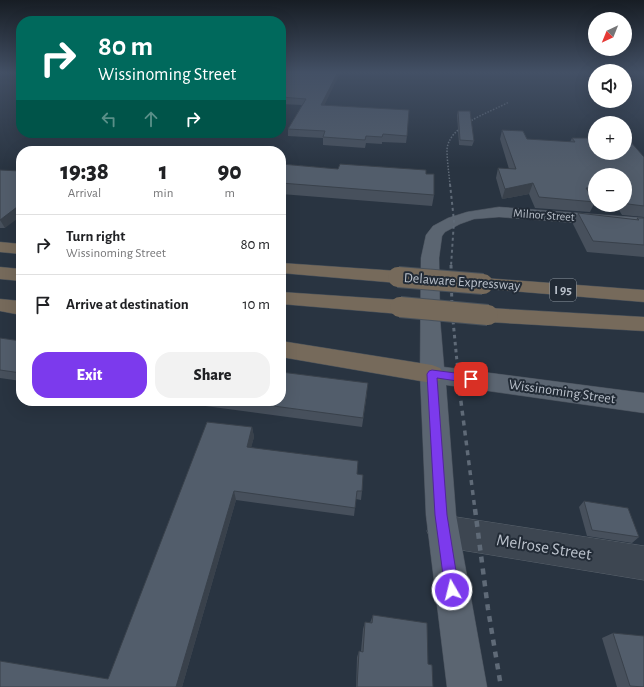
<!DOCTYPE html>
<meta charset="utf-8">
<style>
:root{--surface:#fff;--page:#f2f2f2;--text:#202124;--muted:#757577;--line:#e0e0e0;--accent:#7c3aed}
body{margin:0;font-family:"Alegreya Sans",sans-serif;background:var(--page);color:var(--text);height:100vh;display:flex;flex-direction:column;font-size:15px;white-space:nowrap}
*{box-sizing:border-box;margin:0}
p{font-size:13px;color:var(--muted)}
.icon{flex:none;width:22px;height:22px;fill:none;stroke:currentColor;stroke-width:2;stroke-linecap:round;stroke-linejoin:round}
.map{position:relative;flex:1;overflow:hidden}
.details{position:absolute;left:16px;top:146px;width:270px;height:260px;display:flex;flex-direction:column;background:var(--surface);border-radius:16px;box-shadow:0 4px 16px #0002}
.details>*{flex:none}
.top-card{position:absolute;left:16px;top:16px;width:270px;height:122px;border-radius:16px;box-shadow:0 4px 16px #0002;background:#00695c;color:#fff;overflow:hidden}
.needle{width:26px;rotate:223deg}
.buttons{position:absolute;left:588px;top:12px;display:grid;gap:8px}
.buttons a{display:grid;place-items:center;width:44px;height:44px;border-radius:50%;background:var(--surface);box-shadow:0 4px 16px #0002;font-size:20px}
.pin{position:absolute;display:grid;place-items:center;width:34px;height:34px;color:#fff;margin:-17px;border-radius:8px;box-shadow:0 2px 6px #0006}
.me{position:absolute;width:44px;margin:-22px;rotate:352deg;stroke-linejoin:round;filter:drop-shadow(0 0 3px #0008)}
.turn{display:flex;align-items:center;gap:14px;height:84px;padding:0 16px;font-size:18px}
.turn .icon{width:52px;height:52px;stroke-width:2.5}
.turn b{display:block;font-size:28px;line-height:34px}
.lanes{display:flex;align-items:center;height:38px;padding:0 16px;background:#0003;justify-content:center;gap:20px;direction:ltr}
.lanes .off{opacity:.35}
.eta{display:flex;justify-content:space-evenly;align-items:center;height:68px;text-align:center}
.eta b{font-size:24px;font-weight:800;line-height:28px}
.primary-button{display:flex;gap:8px;margin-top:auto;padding:8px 16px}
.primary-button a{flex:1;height:46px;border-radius:16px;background:var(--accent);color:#fff;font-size:16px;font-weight:800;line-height:46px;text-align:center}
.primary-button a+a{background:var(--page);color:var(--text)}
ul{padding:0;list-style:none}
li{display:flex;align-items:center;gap:12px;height:60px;padding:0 16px;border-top:1px solid var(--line)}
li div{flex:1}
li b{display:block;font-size:15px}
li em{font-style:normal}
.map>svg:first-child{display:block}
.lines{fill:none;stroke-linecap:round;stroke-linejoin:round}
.minor-casing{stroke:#5b646e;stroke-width:1}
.major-casing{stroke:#474f5a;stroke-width:1}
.highway-casing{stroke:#48515b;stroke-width:1}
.minor{fill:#3d4651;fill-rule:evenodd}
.major{fill:#5b6571;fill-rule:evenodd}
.highway{fill:#766a5b;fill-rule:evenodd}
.rail-far4{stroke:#5f6a77;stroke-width:1.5;stroke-dasharray:1.5 1.5;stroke-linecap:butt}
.rail-far3{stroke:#5f6a77;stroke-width:2;stroke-dasharray:3 3;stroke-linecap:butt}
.rail-far2{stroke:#5f6a77;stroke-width:3;stroke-dasharray:3.5 3.5;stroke-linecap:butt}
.rail-far1{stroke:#5f6a77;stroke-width:3.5;stroke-dasharray:5 5;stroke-linecap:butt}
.rail{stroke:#5f6a77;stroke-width:4.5;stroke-dasharray:6 6;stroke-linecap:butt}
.highway-bridge-casing{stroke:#48515b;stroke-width:22;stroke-linecap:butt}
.highway-bridge{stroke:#766a5b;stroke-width:20}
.wall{fill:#47505c}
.shaded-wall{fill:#39414b}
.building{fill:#525d6b;stroke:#39414b}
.route{fill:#7c3aed;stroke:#51269a}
.labels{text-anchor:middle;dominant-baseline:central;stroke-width:4;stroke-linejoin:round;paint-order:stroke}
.far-street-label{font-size:12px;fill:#bac1cb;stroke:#222b36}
.shield{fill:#222b36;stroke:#8c949e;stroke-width:1}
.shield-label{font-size:13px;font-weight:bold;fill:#bac1cb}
.street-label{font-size:14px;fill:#bac1cb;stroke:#222b36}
.near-street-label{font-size:17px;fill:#bac1cb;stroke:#222b36}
</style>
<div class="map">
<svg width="644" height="687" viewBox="0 0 644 687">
<rect width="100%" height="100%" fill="#293441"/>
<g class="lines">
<defs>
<path id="minor" d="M443,515L644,546V580L443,547L432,542L427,531L432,520Z"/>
<path id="major" d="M499,207L644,218V228L499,217L474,219L460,224L445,232L442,236L439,258L440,319L444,367L644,393V413L446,385L456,515L487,687H447L426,515L420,374L421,258L426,235L433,226L448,218L467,212Z"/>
<g id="highway">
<path d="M0,242L21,244V254L0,252Z"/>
<path d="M281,263L398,271L405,273L407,277L405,281L398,283L281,273Z"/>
<path d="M0,267L21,269V281L0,279Z"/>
<path d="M483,278L644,290V302L476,288L474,284L476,280Z"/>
<path d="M281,292L400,300L407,302L410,307L407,312L400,314L281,304Z"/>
<path d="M0,299L21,301V315L0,311Z"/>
<path d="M488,308L644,317V331L488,322L481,320L478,315L481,310Z"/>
<path d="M281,341L432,365L440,368L444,374L440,380L432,383L281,357Z"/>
</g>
</defs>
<use href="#minor" class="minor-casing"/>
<use href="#major" class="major-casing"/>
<use href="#highway" class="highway-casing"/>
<use href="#minor" class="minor"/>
<use href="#major" class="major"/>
<use href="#highway" class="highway"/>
<path class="rail-far4" d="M450,185C449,173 447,161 447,150C448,125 491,112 509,102"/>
<path class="rail-far3" d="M450,184L454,221L451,266"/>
<path class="rail-far2" d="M451,265L452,310L458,372"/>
<path class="rail-far1" d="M457,371L475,510"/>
<path class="rail" d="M475,509L488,609L501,687"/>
<defs>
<g id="highway-bridge">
<path d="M398,277L483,284"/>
<path d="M400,307L488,315"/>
</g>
</defs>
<use href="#highway-bridge" class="highway-bridge-casing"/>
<use href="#highway-bridge" class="highway-bridge"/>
</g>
<g class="wall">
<path d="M281,72H340L324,105L407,136L406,143L382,142V144L366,143L365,148L323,145V138L288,136V129L302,105L281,104Z"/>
<path d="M458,111L474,141L472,146L459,145L457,115Z"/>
<path d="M502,130L527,139L570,142L572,138H587L590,130H595V153L644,157V217L622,215L616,205H625V175H595V199H593L595,202L590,212L535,208L529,194L502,199L496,178L498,168L509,169L500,139Z"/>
<path d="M281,164L338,169L426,174L434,195L432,206L281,194Z"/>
<path d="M0,170L5,228H0Z"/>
<path d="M578,213L636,220L637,218H644V257L587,252L573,224Z"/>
<path d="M0,338L21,341V381L0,378Z"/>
<path d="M367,393L362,427L168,401H281Z"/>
<path d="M252,427L254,437L251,447L357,474L362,491L361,500L356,499L354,516L236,500L182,687H0L108,679Z"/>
<path d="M584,501L639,537L632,543L587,536L579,507Z"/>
<path d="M373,615L428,664L433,687H356L357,657L359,651H361L363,629L365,622L370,623Z"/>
<path d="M613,633L644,687H617L602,638Z"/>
</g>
<g class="shaded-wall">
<path d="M338,72H340V73L321,112V105Z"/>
<path d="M533,183L529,194L502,199L505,189Z"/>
<path d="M21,204V216L5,228L0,220Z"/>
<path d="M252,427L254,437L249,456L247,447Z"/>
<path d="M234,491L236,500L182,687H176Z"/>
</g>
<g class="building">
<path d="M281,72H338L321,105L409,110L407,136L383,134L382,137L366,136L365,140L323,137L325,131L288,129L306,99L281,97Z"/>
<path d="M458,111H470L474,141L460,140Z"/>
<path d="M502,130L523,131L527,139L575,142L572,138H595V153H625V141H630L644,157V206L628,204L625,200V175H595V188H586L595,202L539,197L533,183L505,189L498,168L516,169Z"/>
<path d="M590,130H595V137Z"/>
<path d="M281,164L338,169L340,164L426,170V174H434V195L281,183Z"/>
<path d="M0,170L21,171V204L0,220Z"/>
<path d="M578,213L639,220L637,218H644V245L593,241Z"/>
<path d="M0,338L21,341V373L0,370Z"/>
<path d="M281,372L368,383L363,418L236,401H281Z"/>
<path d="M207,422L252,427L247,447L358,461L357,474L363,475L362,491H357L355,508L234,491L176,687H0V661L108,679Z"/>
<path d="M584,501L628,508L639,537L592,530Z"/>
<path d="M373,615L427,623L428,664L432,665L433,687H357L359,651L363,652L365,622L372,623Z"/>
<path d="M613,633L644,636V687L630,686Z"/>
</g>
<linearGradient id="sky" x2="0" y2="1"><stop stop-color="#171d24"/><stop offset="0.43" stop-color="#435065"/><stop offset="1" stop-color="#435065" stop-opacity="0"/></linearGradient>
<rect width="644" height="168" fill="url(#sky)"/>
<path class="route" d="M432,370L471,375L475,376L476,379L475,382L471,383L437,378L447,515L459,590L457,595L452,597L447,595L445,590L435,515L427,374L429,371Z"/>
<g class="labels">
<g class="far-street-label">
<text transform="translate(544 215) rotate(4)">Milnor Street</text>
</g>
<rect class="shield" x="550" y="279" width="26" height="22" rx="3"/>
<g class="shield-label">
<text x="563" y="290">I 95</text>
</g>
<g class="street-label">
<text transform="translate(462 282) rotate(4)">Delaware Expressway</text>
<text transform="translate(562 392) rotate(8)">Wissinoming Street</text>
</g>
<g class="near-street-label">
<text transform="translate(544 547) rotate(9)">Melrose Street</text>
</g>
</g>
</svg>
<div class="buttons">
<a><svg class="needle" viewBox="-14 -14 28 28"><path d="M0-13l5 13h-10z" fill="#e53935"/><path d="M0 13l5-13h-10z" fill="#757577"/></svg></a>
<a><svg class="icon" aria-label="sound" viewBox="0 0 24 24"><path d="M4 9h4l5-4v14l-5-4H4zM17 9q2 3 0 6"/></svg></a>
<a>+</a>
<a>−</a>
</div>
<div class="pin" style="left:471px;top:379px;background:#d93025"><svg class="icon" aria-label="arrive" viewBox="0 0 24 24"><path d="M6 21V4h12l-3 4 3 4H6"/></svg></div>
<svg class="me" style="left:452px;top:590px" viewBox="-20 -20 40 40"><circle r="17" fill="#7c3aed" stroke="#fff" stroke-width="3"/><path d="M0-11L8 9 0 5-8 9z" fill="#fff"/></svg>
<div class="top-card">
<div class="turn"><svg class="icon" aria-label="right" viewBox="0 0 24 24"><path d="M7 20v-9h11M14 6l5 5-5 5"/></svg><div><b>80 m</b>Wissinoming Street</div></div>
<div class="lanes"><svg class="icon off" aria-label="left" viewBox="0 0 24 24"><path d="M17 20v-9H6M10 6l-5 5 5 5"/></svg><svg class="icon off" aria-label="ahead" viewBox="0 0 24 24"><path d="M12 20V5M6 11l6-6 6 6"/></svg><svg class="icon" aria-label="right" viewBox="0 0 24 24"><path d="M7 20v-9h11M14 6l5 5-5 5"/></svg></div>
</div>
<section class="details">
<div class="eta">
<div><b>19:38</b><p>Arrival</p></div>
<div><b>1</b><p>min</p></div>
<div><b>90</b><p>m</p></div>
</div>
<ul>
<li><svg class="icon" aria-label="right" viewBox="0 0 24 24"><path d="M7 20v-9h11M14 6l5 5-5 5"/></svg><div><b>Turn right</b><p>Wissinoming Street</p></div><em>80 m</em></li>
<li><svg class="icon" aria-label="arrive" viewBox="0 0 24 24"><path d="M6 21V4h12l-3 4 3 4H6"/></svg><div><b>Arrive at destination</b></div><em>10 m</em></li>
</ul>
<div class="primary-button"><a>Exit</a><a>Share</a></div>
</section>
</div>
